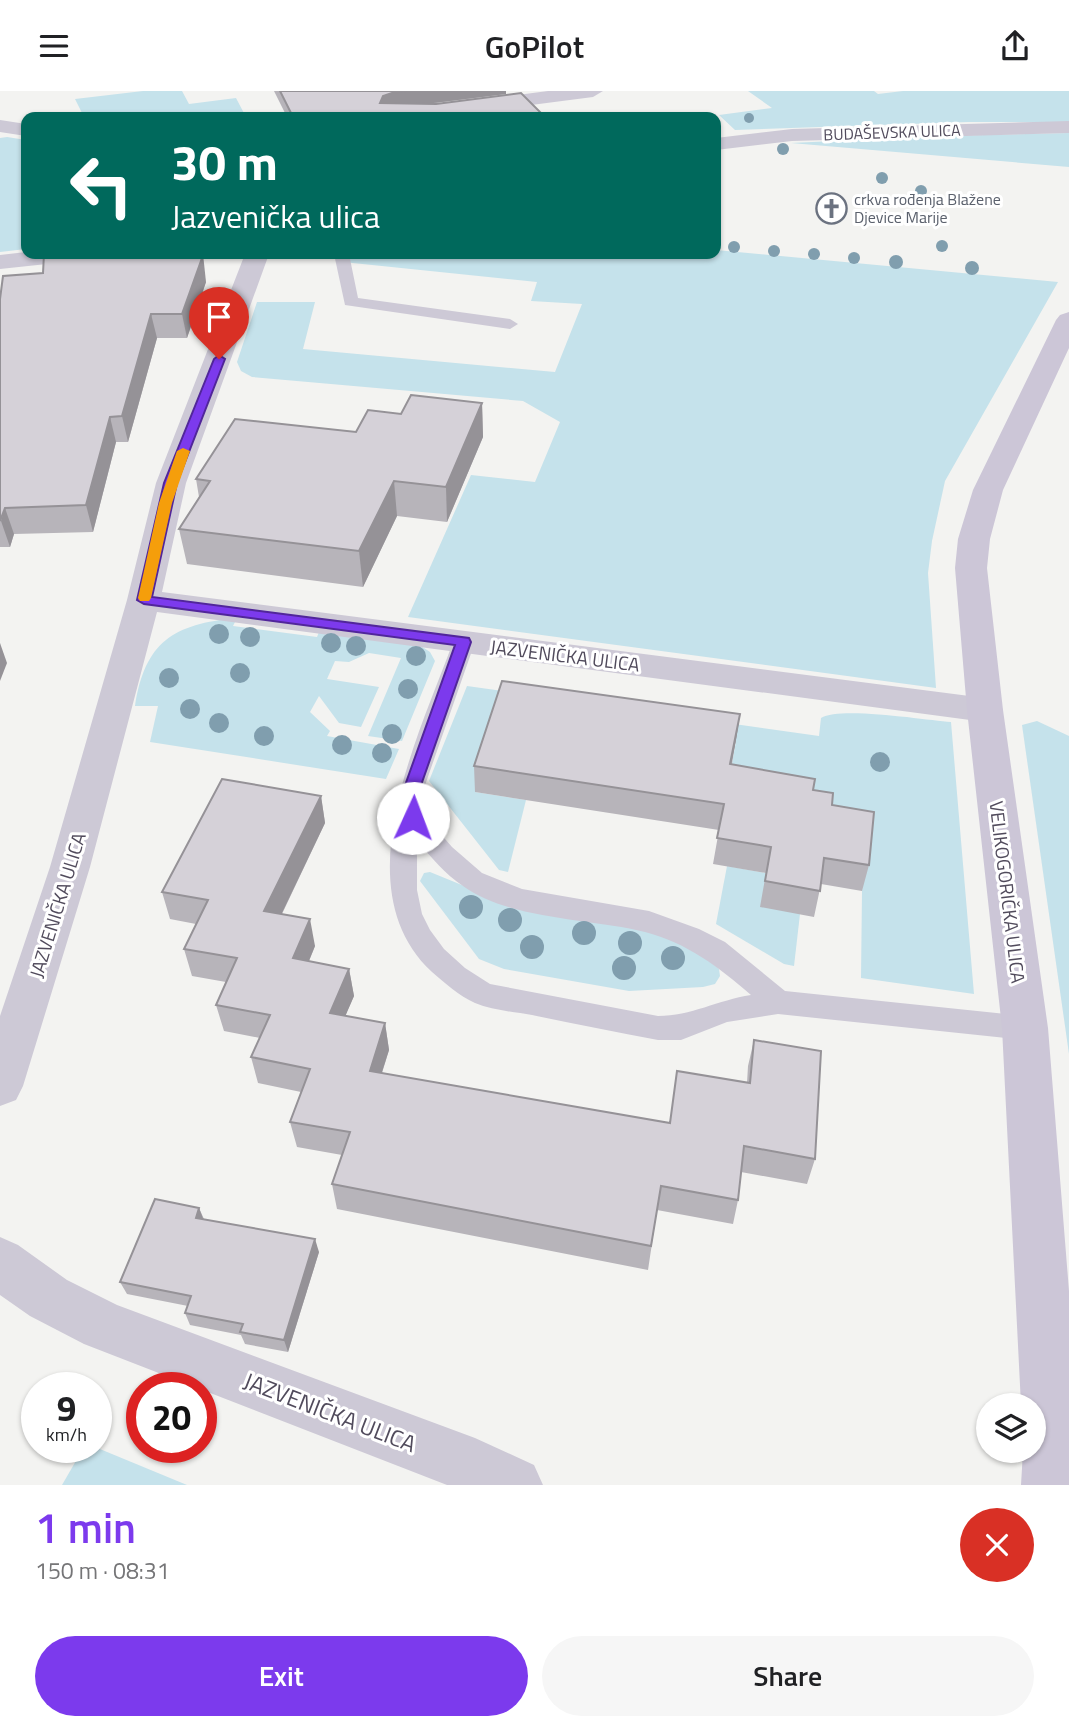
<!DOCTYPE html>
<meta charset="utf-8">
<style>
:root{--surface:#fff;--page:#f6f6f6;--text:#202124;--muted:#757577;--accent:#7c3aed}
body{margin:0;font-family:"Titillium Web",sans-serif;background:var(--page);color:var(--text);height:100vh;display:flex;flex-direction:column;font-size:26px;white-space:nowrap}
*{box-sizing:border-box;margin:0}
p{font-size:23px;color:var(--muted)}
.icon{flex:none;width:38px;height:38px;fill:none;stroke:currentColor;stroke-width:2;stroke-linecap:round;stroke-linejoin:round}
.map{position:relative;height:1394px;overflow:hidden}
.sheet{display:flex;flex-direction:column;background:var(--surface);flex:1}
.sheet>*{flex:none}
.top-card{position:absolute;left:21px;top:21px;width:700px;height:147px;border-radius:14px;box-shadow:0 2px 5px #0004;background:#00695c;color:#fff;overflow:hidden}
.buttons{position:absolute;left:976px;top:1302px;display:grid;gap:14px}
.buttons a{display:grid;place-items:center;width:70px;height:70px;border-radius:50%;background:var(--surface);box-shadow:0 2px 5px #0004;font-size:35px}
.speed{position:absolute;left:21px;top:1281px;display:flex;gap:14px;font-size:35px;font-weight:700;text-align:center}
.speed>*{display:grid;place-content:center;width:91px;height:91px;border-radius:50%;background:var(--surface);box-shadow:0 2px 5px #0004;line-height:1}
.speed small{font-size:18px;font-weight:400}
.speed .limit{border:10px solid #d22;background:#fff;color:#111}
.pin{position:absolute;display:grid;place-items:center;width:60px;height:60px;color:#fff;margin:-72px -30px;border-radius:50% 50% 50% 0;rotate:-45deg;box-shadow:0 0 7px #0007}
.pin .icon{rotate:45deg}
.me{position:absolute;width:77px;margin:-38px;rotate:2deg;stroke-linejoin:round;filter:drop-shadow(0 0 5px #0008)}
.turn{display:flex;align-items:center;gap:24px;height:147px;padding:0 35px;font-size:32px}
.turn .icon{width:91px;height:91px;stroke-width:2.5}
.turn b{display:block;font-size:49px;line-height:60px}
.round{display:grid;place-items:center;flex:none;width:74px;height:74px;border-radius:37px;background:var(--page)}
.overview{display:flex;align-items:center;justify-content:space-between;height:119px;padding:0 35px}
h1{font-size:42px;font-weight:600;line-height:52px;color:var(--accent)}
.cta{display:flex;gap:14px;margin-top:auto;padding:14px 35px}
.cta a{flex:1;height:80px;border-radius:42px;background:var(--accent);color:#fff;font-size:28px;font-weight:600;line-height:80px;text-align:center}
.cta a+a{background:var(--page);color:var(--text)}
header{display:flex;justify-content:space-between;align-items:center;height:91px;padding:0 35px;background:var(--surface);font-size:32px;font-weight:600}
.map>svg:first-child{display:block}
.green{fill:#c5e2eb}
.lines{fill:none;stroke-linecap:round;stroke-linejoin:round}
.lane{fill:#cdc9d6;fill-rule:evenodd}
.street{fill:#cdc9d6;fill-rule:evenodd}
.secondary{fill:#ccc6d7;fill-rule:evenodd}
.tree{fill:#809eae}
.wall{fill:#b7b4ba}
.shaded-wall{fill:#959297}
.building{fill:#d5d1d8;stroke:#959297;stroke-width:2}
.route{fill:#7c3aed;stroke:#51269a;stroke-width:2}
.slow{fill:#f59e0b}
.labels{text-anchor:middle;dominant-baseline:central;stroke-width:6;stroke-linejoin:round;paint-order:stroke}
.far-street-label{font-size:16px;fill:#514b5c;stroke:#fff}
.far-worship-label{font-size:16px;fill:#5b616d;stroke:#fff;text-anchor:start}
.street-label{font-size:19px;fill:#514b5c;stroke:#fff}
.near-street-label{font-size:23px;fill:#514b5c;stroke:#fff}
</style>
<header><svg class="icon" aria-label="menu" viewBox="0 0 24 24"><path d="M4 6h16M4 12h16M4 18h16"/></svg>GoPilot<svg class="icon" aria-label="share" viewBox="0 0 24 24"><path d="M12 15V3M7 8l5-5 5 5M5 13v7h14v-7"/></svg></header>
<div class="map">
<svg width="1069" height="1394" viewBox="0 0 1069 1394">
<rect width="100%" height="100%" fill="#f3f3f1"/>
<g class="green">
<path d="M143,0H182L189,13L236,7L246,26H84L75,8Z"/>
<path d="M748,0H874L878,3L903,0H1069V31H968L735,39L719,24L772,17Z"/>
<path d="M1069,42V76L791,52L941,45Z"/>
<path d="M7,46L26,49V158L0,161V47Z"/>
<path d="M716,159L1058,191L945,390L932,450L928,482L936,597L408,526L471,384L535,391L560,331L523,310L252,286L241,280L237,271L257,211H315L303,258L555,281L582,213L531,210L537,191L343,171L349,163H716Z"/>
<path d="M237,527L233,535L317,546L319,541L418,553L430,561L435,570L402,650L368,645L401,567L369,562L349,571L335,570L327,588L379,596L361,636L339,632L319,605L310,621L330,640L327,645L399,658L386,688L150,651L158,615H135C145,551 173,533 237,527Z"/>
<path d="M467,595L819,645L821,627C840,615 925,629 951,631L974,903L861,887L862,800L867,748L727,700L736,650L475,701L526,709L508,781L499,779L429,690Z"/>
<path d="M1037,630L1069,645V963L1022,634Z"/>
<path d="M727,775L766,782L800,823L794,875L784,873L716,833Z"/>
<path d="M430,781L479,801L660,840L697,860L719,878L720,885L715,893L703,896L629,900L504,878L479,868L420,790L424,782Z"/>
<path d="M84,1356H95L187,1394H62Z"/>
</g>
<g class="lines">
<g class="lane">
<path d="M334,163H349L358,207L510,228L518,233L510,238L345,214Z"/>
<path d="M464,544L472,546L475,551L423,700L425,725L452,756L482,782L522,798L649,820L699,838L725,851L785,900L1025,925L1035,928L1039,937L1035,946L1025,949L778,923L727,931L681,949H658C616,941 574,933 532,924C514,921 492,919 475,912C459,905 445,892 432,881C342,797 419,645 453,551L456,546ZM417,750C431,766 445,783 463,795C510,829 590,827 645,841C687,852 719,876 751,904C718,909 691,925 658,925L490,893L465,877L444,858L430,839L422,823L417,799Z"/>
</g>
<g class="street">
<path d="M548,0H603L593,6L437,26H383L386,22L393,20Z"/>
<path d="M0,29L26,33V45L0,41Z"/>
<path d="M1069,30V42L792,50L716,59V47L792,38Z"/>
<path d="M26,161V163H87L83,168L75,170L0,178V164Z"/>
<path d="M245,163H269L186,392L162,501L985,607L998,610L1003,619L998,628L985,631L157,521L90,776L23,995L16,1009L0,1015V925L50,776L127,509L156,392Z"/>
<path d="M0,1146L18,1154L67,1189L117,1214L475,1347L534,1374L543,1394H447L84,1253L30,1225L0,1204Z"/>
</g>
<path class="secondary" d="M1069,221V257L1003,399L990,448L987,477L1003,619L1048,937L1069,1200V1394H1021L1023,1360H1034V1314H1021L1002,937L967,619L955,477L958,448L973,399L1056,229L1060,224Z"/>
</g>
<g class="tree">
<circle cx="749" cy="27" r="5"/>
<circle cx="783" cy="58" r="6"/>
<circle cx="882" cy="87" r="6"/>
<circle cx="921" cy="100" r="6"/>
<circle cx="942" cy="155" r="6"/>
<circle cx="734" cy="156" r="6"/>
<circle cx="774" cy="160" r="6"/>
<circle cx="814" cy="163" r="6"/>
<circle cx="854" cy="167" r="6"/>
<circle cx="896" cy="171" r="7"/>
<circle cx="972" cy="177" r="7"/>
<circle cx="219" cy="543" r="10"/>
<circle cx="250" cy="546" r="10"/>
<circle cx="331" cy="552" r="10"/>
<circle cx="356" cy="555" r="10"/>
<circle cx="416" cy="565" r="10"/>
<circle cx="240" cy="582" r="10"/>
<circle cx="169" cy="587" r="10"/>
<circle cx="408" cy="598" r="10"/>
<circle cx="190" cy="618" r="10"/>
<circle cx="219" cy="632" r="10"/>
<circle cx="392" cy="643" r="10"/>
<circle cx="264" cy="645" r="10"/>
<circle cx="342" cy="654" r="10"/>
<circle cx="382" cy="662" r="10"/>
<circle cx="880" cy="671" r="10"/>
<circle cx="471" cy="816" r="12"/>
<circle cx="510" cy="829" r="12"/>
<circle cx="584" cy="842" r="12"/>
<circle cx="630" cy="852" r="12"/>
<circle cx="532" cy="856" r="12"/>
<circle cx="673" cy="867" r="12"/>
<circle cx="624" cy="877" r="12"/>
</g>
<g class="wall">
<path d="M274,0H506V3L428,13L545,26H287Z"/>
<path d="M43,182L206,191L187,247H157L128,351H116L93,441L14,443L10,456H0V208Z"/>
<path d="M482,312L483,346L447,431L397,425L363,496L187,473L179,438L199,406L196,388L356,341L401,323Z"/>
<path d="M740,623L732,673L813,699L832,714L869,774L862,800L821,793L814,826L760,816L766,782L713,773L719,739L475,701L474,675Z"/>
<path d="M321,705L325,732L282,823L315,855L309,870L349,878L354,905L345,925L385,932L389,959L382,982L670,1032L747,992L748,975L754,949L815,1068L807,1093L741,1081L738,1109L733,1133L657,1119L648,1179L337,1118L332,1093L342,1064L297,1056L290,1031L301,1001L258,992L251,966L260,947L224,940L216,914L226,891L192,885L184,858L196,833L170,828L162,801Z"/>
<path d="M199,1117L204,1128L319,1161L288,1261L245,1253L241,1244L190,1234L185,1222L188,1215L127,1203L120,1191Z"/>
</g>
<g class="shaded-wall">
<path d="M406,0H506V3L393,17L380,12L383,5L392,2Z"/>
<path d="M201,163H203L206,191L187,247L182,223Z"/>
<path d="M151,223L157,247L128,351L122,325Z"/>
<path d="M482,312L483,346L447,431L446,396Z"/>
<path d="M110,326L116,351L93,441L86,414Z"/>
<path d="M394,390L397,425L363,496L359,460Z"/>
<path d="M5,417L14,443L10,456L1,430Z"/>
<path d="M0,552L7,572L0,590Z"/>
<path d="M740,623L736,649L726,700L730,673Z"/>
<path d="M321,705L325,732L270,847L264,820Z"/>
<path d="M310,828L315,855L299,894L293,867Z"/>
<path d="M349,878L354,905L335,949L330,922Z"/>
<path d="M385,932L389,959L374,1006L370,980Z"/>
<path d="M199,1117L204,1130L196,1127Z"/>
<path d="M315,1148L319,1161L288,1261L284,1249Z"/>
</g>
<g class="building">
<path d="M280,0H406L392,2L383,5L380,12L436,13L521,2L545,26H293Z"/>
<path d="M44,163H201L202,167L182,223H151L122,325L110,326L86,414L5,417L0,430V208L3,185L43,182Z"/>
<path d="M411,304L482,312L446,396L394,390L359,460L179,438L210,390L196,388L235,328L356,341L368,319L401,323Z"/>
<path d="M502,590L740,623L730,673L815,688L813,699L833,702L832,714L874,721L869,774L824,767L820,800L765,790L771,756L717,747L724,713L474,675Z"/>
<path d="M222,688L321,705L264,820L310,828L293,867L349,878L330,922L385,932L370,980L670,1032L677,980L750,992L754,949L821,960L815,1068L744,1055L738,1109L661,1095L651,1155L332,1093L350,1041L290,1031L310,978L251,966L270,924L216,914L237,867L184,858L208,809L162,801Z"/>
<path d="M155,1108L199,1117L196,1127L315,1148L284,1249L240,1241L243,1233L185,1222L191,1205L120,1191Z"/>
</g>
<path class="route" d="M219,264L225,268L177,392L152,506L469,547L471,551L419,700L421,727L419,731H407L403,700L455,554L144,513L137,509L164,392L214,268Z"/>
<path class="slow" d="M183,357L190,360L172,412L151,507L149,510H140L138,507L159,412L177,360Z"/>
<defs>
<symbol id="church-ring" viewBox="-11 -11 22 22"><circle r="9.5" fill="#fff" stroke="#6b7280" stroke-width="1.5"/><path d="M-1.2-6h2.4v3.5h3.3v2.4h-3.3V6h-2.4V-.1h-3.3v-2.4h3.3Z" fill="#6b7280"/></symbol>
</defs>
<g fill-rule="evenodd">
<use href="#church-ring" x="814" y="100" width="35" height="35"/>
</g>
<g class="labels">
<g class="far-street-label">
<text transform="translate(892 41) rotate(-2)">BUDAŠEVSKA ULICA</text>
</g>
<g class="far-worship-label">
<text x="854" y="108">crkva rođenja Blažene<tspan x="854" dy="18">Djevice Marije</tspan></text>
</g>
<g class="street-label">
<text transform="translate(565 564) rotate(7)">JAZVENIČKA ULICA</text>
<text transform="translate(1008 801) rotate(83)">VELIKOGORIČKA ULICA</text>
<text transform="translate(57 814) rotate(-73)">JAZVENIČKA ULICA</text>
</g>
<g class="near-street-label">
<text transform="translate(330 1321) rotate(21)">JAZVENIČKA ULICA</text>
</g>
</g>
</svg>
<div class="buttons">
<a><svg class="icon" aria-label="layers" viewBox="0 0 24 24"><path d="M12 4l9 5-9 5-9-5zM3 14l9 5 9-5"/></svg></a>
</div>
<div class="speed"><div>9<small>km/h</small></div><div class="limit">20</div></div>
<div class="pin" style="left:219px;top:268px;background:#d93025"><svg class="icon" aria-label="arrive" viewBox="0 0 24 24"><path d="M6 21V4h12l-3 4 3 4H6"/></svg></div>
<svg class="me" style="left:413px;top:727px" viewBox="-20 -20 40 40"><circle r="19" fill="#fff"/><path d="M0-13L10 11 0 6-10 11z" fill="#7c3aed"/></svg>
<div class="top-card">
<div class="turn"><svg class="icon" aria-label="left" viewBox="0 0 24 24"><path d="M17 20v-9H6M10 6l-5 5 5 5"/></svg><div><b>30 m</b>Jazvenička ulica</div></div>
</div>
</div>
<section class="sheet">
<div class="overview"><div><h1>1 min</h1><p>150 m · 08:31</p></div><a class="round" style="background:#d93025;color:#fff"><svg class="icon" aria-label="close" viewBox="0 0 24 24"><path d="M6 6l12 12M18 6L6 18"/></svg></a></div>
<div class="cta"><a>Exit</a><a>Share</a></div>
</section>
